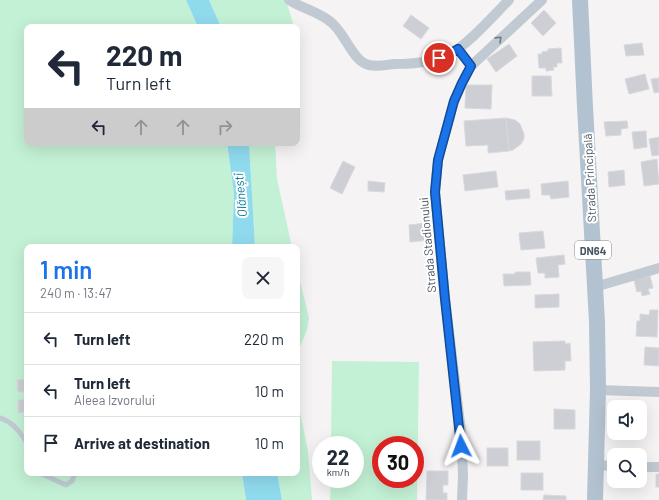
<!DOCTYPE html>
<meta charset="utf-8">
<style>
:root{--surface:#fff;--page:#f6f6f7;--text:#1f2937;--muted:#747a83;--line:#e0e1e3;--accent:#1a73e8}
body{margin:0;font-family:Barlow,sans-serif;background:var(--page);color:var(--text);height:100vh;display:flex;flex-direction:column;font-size:15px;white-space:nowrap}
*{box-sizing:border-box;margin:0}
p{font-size:13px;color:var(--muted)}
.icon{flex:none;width:22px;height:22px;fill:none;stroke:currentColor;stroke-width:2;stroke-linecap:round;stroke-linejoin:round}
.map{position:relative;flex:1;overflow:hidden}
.drawer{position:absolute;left:24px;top:244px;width:276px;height:232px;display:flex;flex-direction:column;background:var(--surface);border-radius:8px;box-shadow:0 4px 16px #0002}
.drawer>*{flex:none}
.top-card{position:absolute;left:24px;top:24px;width:276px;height:122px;border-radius:8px;box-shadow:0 4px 16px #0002;background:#fff;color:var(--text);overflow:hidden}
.fabs{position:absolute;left:607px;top:400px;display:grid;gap:8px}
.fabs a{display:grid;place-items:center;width:40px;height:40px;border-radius:8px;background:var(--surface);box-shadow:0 4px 16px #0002;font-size:20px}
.speed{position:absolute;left:312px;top:436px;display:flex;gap:8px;font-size:20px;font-weight:700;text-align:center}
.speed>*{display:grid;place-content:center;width:52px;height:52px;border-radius:50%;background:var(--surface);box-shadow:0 4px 16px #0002;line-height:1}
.speed small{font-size:10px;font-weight:400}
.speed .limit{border:6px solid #d22;background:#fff;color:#111}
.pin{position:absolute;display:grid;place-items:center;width:34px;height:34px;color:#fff;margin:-17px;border:2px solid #fff;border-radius:50%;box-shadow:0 1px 4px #0007}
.me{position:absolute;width:44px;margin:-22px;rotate:357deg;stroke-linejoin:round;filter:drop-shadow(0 0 3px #0008)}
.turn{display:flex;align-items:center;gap:14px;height:84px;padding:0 16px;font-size:18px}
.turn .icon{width:52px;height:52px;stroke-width:2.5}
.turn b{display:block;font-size:28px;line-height:34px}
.lanes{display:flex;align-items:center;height:38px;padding:0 16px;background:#0003;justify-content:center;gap:20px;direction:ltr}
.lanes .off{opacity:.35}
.round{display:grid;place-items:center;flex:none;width:42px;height:42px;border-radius:8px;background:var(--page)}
.overview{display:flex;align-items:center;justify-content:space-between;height:68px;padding:0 16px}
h1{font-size:24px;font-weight:600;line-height:30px;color:var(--accent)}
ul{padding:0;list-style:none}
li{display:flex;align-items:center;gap:12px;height:52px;padding:0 16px;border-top:1px solid var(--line)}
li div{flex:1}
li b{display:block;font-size:15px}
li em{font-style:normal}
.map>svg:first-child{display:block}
.green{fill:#c3f1d5;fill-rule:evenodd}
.water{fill:#90daee}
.building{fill:#cdcfd5;stroke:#d7d9de}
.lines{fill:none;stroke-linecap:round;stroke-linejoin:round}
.service{stroke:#c1cad2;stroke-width:5}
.minor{stroke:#c1cad2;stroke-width:10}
.primary{stroke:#b3c2d1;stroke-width:16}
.oneway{stroke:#6e7983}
.route-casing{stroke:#114b97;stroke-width:10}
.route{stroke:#1a73e8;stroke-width:7}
.labels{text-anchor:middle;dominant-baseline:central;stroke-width:4;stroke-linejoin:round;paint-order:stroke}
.shield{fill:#fff;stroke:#808990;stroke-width:1}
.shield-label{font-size:11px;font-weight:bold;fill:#4a5661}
.street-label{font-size:12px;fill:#4a5661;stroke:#fff}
.water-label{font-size:13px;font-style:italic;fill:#0c7c9b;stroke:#fff}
</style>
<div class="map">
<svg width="659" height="500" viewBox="0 0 659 500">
<rect width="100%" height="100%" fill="#f5f3f3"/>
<g class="green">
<path d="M0,0H186L198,27H27V143H227L234,193L232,247H27V473H242L246,500H0Z"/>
<path d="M209,0H286L294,27H221Z"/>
<path d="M249,143H275L277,179L292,247H255Z"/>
<path d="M297,269L309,318L307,330L297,354Z"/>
<path d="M332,361L419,362L417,500H330L331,479H355V445H331ZM381,445H415V479H381Z"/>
<path d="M297,397L308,451L312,500H282L277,473H297Z"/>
</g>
<g class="water">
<path d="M186,0H209L221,27H198Z"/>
<path d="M227,143H249L255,247H232L234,193Z"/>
<path d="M242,473H277L282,500H246Z"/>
</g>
<g class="building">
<path d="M544,10L556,23L543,36L531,23Z"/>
<path d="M411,15L429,28L421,39L403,26Z"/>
<path d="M642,43L644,55L626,56L624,45Z"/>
<path d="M509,44L517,56L496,72L487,59Z"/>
<path d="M561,48L562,63H557V67H553L554,70L546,71V68H539L538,54H542V52L548,51V49Z"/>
<path d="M645,74L649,89L629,94L625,79Z"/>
<path d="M532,76H551L552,96H532Z"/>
<path d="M659,78V92L654,93L651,79Z"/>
<path d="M466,85H492L491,109L465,108Z"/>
<path d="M506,118L509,151L488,153V145L466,146L464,121Z"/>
<path d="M506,118L515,120L520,124L524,134V139L521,144L513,150L509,151Z"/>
<path d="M627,121L628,128L621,129V135L606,136L604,122Z"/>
<path d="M646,131L647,147L634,149L632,132Z"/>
<path d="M659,137V155L652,156L649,139Z"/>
<path d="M657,159L659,184L644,186L641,162Z"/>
<path d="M343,161L355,167L342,194L330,188Z"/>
<path d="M624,170L625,185L609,187L608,172Z"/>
<path d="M496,171L498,187L465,191L463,175Z"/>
<path d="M368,181L385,183L384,192L368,191Z"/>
<path d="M568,181L569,197L551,199L550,195H542L541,184Z"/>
<path d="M529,189L530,198L506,200L505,191Z"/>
<path d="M427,223L429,240L410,242L409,225Z"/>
<path d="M543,231L545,248L521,250L519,233Z"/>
<path d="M564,255L565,264L558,265L559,277L545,278V273H538L536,258Z"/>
<path d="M515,272H530L531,285L504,286L503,274H515Z"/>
<path d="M650,276L653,288L648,289L650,294L642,296L641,291L637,292L634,280Z"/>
<path d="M559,294V307L535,308V295Z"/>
<path d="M650,310H658L657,337L636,336L637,321H640V314L649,315Z"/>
<path d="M565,341V344L570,343L571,361H565V370L534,371L533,342Z"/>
<path d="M645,347L659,348V366L644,365Z"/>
<path d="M27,379V392H18L17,380Z"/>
<path d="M27,399V412L18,413V400Z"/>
<path d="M554,409L575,410V429H554Z"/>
<rect x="517" y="441" width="23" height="19"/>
<rect x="487" y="448" width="21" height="18"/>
<path d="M427,471H448V485H443V493H447V500H426Z"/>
<rect x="521" y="473" width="22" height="17"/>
<rect x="656" y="474" width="3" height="13"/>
<rect x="614" y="481" width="16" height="3"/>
<path d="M544,495L566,496V500H543Z"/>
</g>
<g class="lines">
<g class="service">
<path d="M0,418C13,422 20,432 27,443"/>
<path d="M40,473L66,485L72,481L75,473"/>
</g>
<g class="minor">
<path d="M289,0C303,9 320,12 332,23C344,33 352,57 364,63C372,68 385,65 394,64C412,64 431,63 448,55C466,47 494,15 509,0"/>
<path d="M458,49L471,66"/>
<path d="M595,287L659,268"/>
<path d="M598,390L659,392"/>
<path d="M596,465L614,466"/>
<path d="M640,467H659"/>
<path d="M462,500L463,475L461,431L445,299L435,192L438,160L454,101L462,83L471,66L542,0"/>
</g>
<path class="primary" d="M580,0L585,107L597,322L598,390L595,500"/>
</g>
<defs><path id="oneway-chevron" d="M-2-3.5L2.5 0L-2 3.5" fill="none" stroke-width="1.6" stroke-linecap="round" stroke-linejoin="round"/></defs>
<use class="oneway" href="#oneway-chevron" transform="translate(499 39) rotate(-44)"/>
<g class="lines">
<defs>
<path id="route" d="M439,58L448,55L458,49L471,66L462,83L454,101L438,160L435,192L445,299L461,446"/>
</defs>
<use href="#route" class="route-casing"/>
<use href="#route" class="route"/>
</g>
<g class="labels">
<rect class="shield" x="575" y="241" width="36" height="18" rx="3"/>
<g class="shield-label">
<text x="593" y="250">DN64</text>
</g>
<g class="street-label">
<text transform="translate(589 178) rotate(-93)">Strada Principală</text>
<text transform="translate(427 245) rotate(-95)">Strada Stadionului</text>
</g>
<g class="water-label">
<text transform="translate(240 195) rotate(-95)">Olănești</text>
</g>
</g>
</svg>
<div class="fabs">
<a><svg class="icon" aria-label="sound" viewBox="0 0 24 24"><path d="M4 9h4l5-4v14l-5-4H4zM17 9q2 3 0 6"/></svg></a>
<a><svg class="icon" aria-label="search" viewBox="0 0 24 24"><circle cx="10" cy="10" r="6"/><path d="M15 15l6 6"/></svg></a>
</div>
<div class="speed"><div>22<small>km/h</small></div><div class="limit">30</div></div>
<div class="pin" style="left:439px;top:58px;background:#d93025"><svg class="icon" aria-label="arrive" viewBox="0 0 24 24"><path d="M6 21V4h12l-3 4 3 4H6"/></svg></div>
<svg class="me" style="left:461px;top:446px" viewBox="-20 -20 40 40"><path d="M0-17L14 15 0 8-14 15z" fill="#1a73e8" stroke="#fff" stroke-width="4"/></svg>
<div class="top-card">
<div class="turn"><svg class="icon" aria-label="left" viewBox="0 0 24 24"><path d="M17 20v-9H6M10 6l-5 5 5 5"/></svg><div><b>220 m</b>Turn left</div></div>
<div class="lanes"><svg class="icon" aria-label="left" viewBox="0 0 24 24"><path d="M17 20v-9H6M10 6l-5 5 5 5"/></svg><svg class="icon off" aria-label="ahead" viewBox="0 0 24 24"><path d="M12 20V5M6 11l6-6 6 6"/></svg><svg class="icon off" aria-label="ahead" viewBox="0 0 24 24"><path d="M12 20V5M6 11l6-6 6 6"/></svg><svg class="icon off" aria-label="right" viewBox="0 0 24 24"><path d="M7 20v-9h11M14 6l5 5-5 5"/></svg></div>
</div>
<section class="drawer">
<div class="overview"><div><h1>1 min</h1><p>240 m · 13:47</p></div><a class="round"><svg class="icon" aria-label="close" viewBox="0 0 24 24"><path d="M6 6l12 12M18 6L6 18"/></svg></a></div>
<ul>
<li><svg class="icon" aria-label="left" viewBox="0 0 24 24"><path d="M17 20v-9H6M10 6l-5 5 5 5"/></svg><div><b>Turn left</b></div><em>220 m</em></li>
<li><svg class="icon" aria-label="left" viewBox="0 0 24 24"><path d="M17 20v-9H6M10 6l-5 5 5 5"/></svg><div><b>Turn left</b><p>Aleea Izvorului</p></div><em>10 m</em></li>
<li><svg class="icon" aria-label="arrive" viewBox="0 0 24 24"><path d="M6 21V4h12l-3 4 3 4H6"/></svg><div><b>Arrive at destination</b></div><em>10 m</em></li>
</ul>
</section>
</div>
